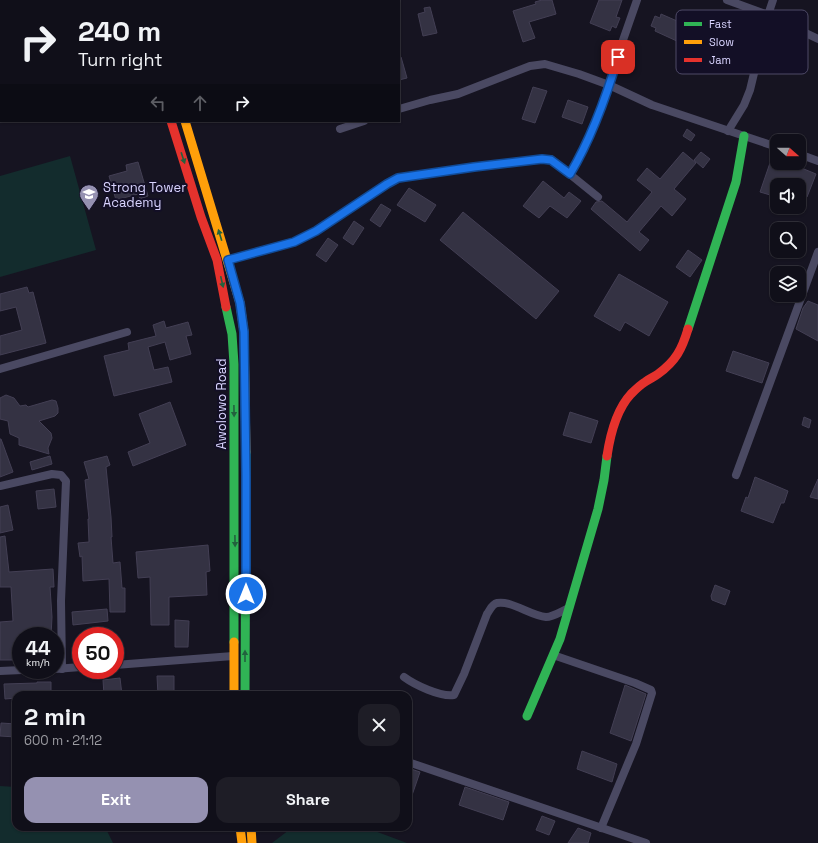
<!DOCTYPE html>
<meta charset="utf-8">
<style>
:root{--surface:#100f19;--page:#1e1d26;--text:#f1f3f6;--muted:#9c9ca2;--line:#302f38;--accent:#9591b1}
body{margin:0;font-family:"Space Grotesk",sans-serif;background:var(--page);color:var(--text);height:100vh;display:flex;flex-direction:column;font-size:15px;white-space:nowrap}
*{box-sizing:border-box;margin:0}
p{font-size:13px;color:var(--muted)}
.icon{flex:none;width:22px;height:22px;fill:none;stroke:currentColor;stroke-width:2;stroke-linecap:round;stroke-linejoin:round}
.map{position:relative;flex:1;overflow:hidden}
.sheet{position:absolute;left:12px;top:691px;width:400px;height:140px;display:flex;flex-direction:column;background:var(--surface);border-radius:12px;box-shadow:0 1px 3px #0004,0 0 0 1px var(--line)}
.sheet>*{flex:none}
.hud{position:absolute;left:0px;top:0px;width:400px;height:122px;box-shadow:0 1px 3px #0004,0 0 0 1px var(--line);background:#100f19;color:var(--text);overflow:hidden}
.needle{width:26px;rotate:111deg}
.tools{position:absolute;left:770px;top:134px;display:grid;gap:8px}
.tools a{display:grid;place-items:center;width:36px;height:36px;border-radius:8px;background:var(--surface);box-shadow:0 1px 3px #0004,0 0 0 1px var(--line);font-size:20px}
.speed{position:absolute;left:12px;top:627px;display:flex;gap:8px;font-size:20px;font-weight:700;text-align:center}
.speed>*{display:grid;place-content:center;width:52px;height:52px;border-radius:50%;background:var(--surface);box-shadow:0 1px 3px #0004,0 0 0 1px var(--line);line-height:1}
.speed small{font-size:10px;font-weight:400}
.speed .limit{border:6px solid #d22;background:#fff;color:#111}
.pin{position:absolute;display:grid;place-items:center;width:34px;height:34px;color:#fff;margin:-17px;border-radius:8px;box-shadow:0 2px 6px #0006}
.me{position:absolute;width:44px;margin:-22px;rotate:0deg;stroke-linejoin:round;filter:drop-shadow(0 0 3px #0008)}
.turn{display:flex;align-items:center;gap:14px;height:84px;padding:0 12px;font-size:18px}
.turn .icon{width:52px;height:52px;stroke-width:2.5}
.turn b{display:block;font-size:28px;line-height:34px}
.lanes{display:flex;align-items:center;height:38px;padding:0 12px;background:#0003;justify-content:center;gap:20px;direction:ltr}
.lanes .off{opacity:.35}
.round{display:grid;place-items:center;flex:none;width:42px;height:42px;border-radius:12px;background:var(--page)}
.overview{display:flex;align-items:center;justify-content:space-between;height:68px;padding:0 12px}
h1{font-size:24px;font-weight:700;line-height:30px}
.cta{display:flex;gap:8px;margin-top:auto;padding:8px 12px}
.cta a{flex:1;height:46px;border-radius:12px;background:var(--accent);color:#fff;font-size:16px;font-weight:700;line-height:46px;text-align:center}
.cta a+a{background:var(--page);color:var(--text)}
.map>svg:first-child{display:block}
.green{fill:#132c2d}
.building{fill:#343243;stroke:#433f54}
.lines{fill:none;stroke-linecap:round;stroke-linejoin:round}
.street{stroke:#4a4962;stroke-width:8}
.fast{stroke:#30b455;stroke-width:9}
.slow{stroke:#ff9f0a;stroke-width:9}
.jam{stroke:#e5322d;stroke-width:9}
.oneway{fill:#22623e}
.route-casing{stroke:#114b97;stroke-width:10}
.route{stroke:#1a73e8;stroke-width:7}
.labels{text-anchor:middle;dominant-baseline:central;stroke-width:4;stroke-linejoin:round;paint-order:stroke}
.poi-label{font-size:13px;fill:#d9d4ff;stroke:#130f26;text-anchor:start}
.street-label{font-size:13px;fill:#d9d4ff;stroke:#130f26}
.key{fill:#130f26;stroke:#4e4a67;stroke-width:1}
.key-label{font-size:11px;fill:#d9d4ff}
</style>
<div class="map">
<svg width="818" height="843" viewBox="0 0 818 843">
<rect width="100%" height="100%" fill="#161421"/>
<g class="green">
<path d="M70,156L96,250L0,277V176Z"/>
<path d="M0,786L16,787V827H105L113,843H0Z"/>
<path d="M293,827H364L407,843H272Z"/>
</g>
<g class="building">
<path d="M542,0H552L556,14L529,22L535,38L523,42L513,11L536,4L535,2Z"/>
<path d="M599,0H622L616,17L620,18L616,28L612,26L610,31L590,23Z"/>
<path d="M430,7L437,33L423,36L418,14L425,12L424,8Z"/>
<path d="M661,14L684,24L683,26L698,32L693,44L680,39L679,42L655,31L656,28L651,26L655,16L660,18Z"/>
<path d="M399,57H401L407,78L399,80Z"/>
<path d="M533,87L547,91L535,123L522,119Z"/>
<path d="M568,100L588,107L582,124L562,117Z"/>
<path d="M687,129L695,135L691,141L683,136Z"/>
<path d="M683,152L696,163L674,189L686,199L672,216L661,206L639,232L649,240L640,251L591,209L596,202L602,201L627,222L652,192L637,180L647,168L660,179Z"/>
<path d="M701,152L710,159L703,168L694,160Z"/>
<path d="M771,160L798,169L799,167L816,174L807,197L799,193V185H777V197L760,192Z"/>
<path d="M138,162L148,196L140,199L138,194L116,200L109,176L127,171L126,165Z"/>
<path d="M543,181L564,198L569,192L581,201L567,218L550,206L539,218L523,206Z"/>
<path d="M409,188L436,205L425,222L397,205Z"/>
<path d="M381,204L391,210L380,227L370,220Z"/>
<path d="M463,212L559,291L536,319L440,240Z"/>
<path d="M354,221L364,228L353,245L343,238Z"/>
<path d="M328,238L338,245L326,262L316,255Z"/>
<path d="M688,250L702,260L690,277L676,267Z"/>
<path d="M619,274L668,302L649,336L625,322L620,331L594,316Z"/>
<path d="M27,287L29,293L33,292L46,343L0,355V336L22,330L16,307L0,311V294Z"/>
<path d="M808,301L818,305V341L796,329L803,308Z"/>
<path d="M164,321L166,328L188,322L192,335L186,336L191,354L170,360L165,342L148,347L154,370L168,367L172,382L114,396L104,356L129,350L128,343L156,336L153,325Z"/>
<path d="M733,351L769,363L762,383L726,371Z"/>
<path d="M6,395L14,398L20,406L26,405L28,407L52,400L56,401L58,408V413L55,416L39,421L51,433L52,438L48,448L49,454L19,445V438L10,434L8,421L0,419V398Z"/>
<path d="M170,402L186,445L133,466L128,452L150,443L139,414Z"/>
<path d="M570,412L598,421L591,443L563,435Z"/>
<path d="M804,417L811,420L809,428L802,425Z"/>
<path d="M0,439H1L13,472L0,477Z"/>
<path d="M50,456L52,464L32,470L30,462Z"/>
<path d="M107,456L110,465L106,467L111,517L112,537H111L113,563L120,562L122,588H125V612H110L109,579L83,581L82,556L80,557L78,543L89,542L88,519H89L85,480L89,479L84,462Z"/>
<path d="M755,477L788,491L784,503H781L773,523L741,511L746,497L748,498Z"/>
<path d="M818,479V499L810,497Z"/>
<path d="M54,489L56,507L38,509L36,491Z"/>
<path d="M8,505L13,530L0,533V507Z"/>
<path d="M5,536L9,572L53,569L54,587H50L52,617L51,636H21V660H0V622L13,621L11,587H0V537Z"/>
<path d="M208,545L210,571L206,572L207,595L169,597V625H151L150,577L138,578L136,552Z"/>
<path d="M715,585L730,591L725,605L712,600L711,596Z"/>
<path d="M107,609L108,621L73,625L72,612Z"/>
<path d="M175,620L189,621L188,647H175Z"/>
<path d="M157,676H174V695H158Z"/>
<path d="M120,678L122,695H104L103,680Z"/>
<path d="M37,682H51V695H16V698L5,699L4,684L37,683Z"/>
<path d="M625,685L646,694L631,741L610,733Z"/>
<path d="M1,723L16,724V737L0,736Z"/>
<path d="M582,751L617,764L612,782L577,769Z"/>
<path d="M408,768L420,772L409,804L408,803Z"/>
<path d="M465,787L509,802L503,820L459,805Z"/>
<path d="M542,816L555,821L549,835L536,830Z"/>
<path d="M578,828L591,833L588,843H568Z"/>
</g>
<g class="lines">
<g class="street">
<path d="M727,0L768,15L818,39"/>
<path d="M302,1L305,0"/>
<path d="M399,109L430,100L458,94L530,66L545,64L579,74L609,85L652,105L777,147"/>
<path d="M340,129L364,121"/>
<path d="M728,131L744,105L750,90L768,15L773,0"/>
<path d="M799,154L818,161"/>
<path d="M570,174L583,151L602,107L622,43L637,0"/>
<path d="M228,260L294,242L316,231L387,184L398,178L473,167L542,159H551L598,197"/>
<path d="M0,369L127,332"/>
<path d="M736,475L818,252"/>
<path d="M0,486L52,474L61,475L66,481L61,601L62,669"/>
<path d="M553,655L635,683L651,690L652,693L636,744L601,828"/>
<path d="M115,665L233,656"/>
<path d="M55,669L81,667"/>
<path d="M0,671L22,670"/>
<path d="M404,677C415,685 440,697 454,695L464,674L487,614C490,610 492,604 497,603C511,600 531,616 546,617C553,617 562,611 569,608"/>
<path d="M408,762L646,843"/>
</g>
<g class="fast">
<path d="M140,0V1"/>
<path d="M152,0V1"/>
<path d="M226,307L232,334L234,364V642"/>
<path d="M688,329L736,182L744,136"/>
<path d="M245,695L246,452"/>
<path d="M527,716L560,639L598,509L604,480L607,456"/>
</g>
<g class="slow">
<path d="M185,121L240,303L244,332L246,452"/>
<path d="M234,695V642"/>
<path d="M240,827L242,843"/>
<path d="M251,827L252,843"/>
</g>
<g class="jam">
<path d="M171,121L201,217L217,260L226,307"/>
<path d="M607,456C610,436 616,410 631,394C635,390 640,385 645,382C649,379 654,377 658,374C676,361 682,349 688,329"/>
</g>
</g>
<defs><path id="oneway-solid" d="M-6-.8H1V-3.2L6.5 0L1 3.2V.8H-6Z"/></defs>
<g class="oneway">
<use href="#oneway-solid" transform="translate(183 158) rotate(72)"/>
<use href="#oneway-solid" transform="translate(220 235) rotate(-107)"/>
<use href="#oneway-solid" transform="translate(222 282) rotate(77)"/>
<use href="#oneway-solid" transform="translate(234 411) rotate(89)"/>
<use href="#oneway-solid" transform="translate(235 541) rotate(89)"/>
<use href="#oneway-solid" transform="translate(245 656) rotate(-90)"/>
</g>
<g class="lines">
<defs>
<path id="route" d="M246,594V476L244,332L240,303L228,260L294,242L316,231L387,184L398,178L474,167L542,159L551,160L570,174C592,137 606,98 618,57"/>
</defs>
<use href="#route" class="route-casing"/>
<use href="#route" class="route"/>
</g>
<defs>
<symbol id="school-pin" viewBox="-11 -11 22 30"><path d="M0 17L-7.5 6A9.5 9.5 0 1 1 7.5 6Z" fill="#9591b1" stroke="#130f26"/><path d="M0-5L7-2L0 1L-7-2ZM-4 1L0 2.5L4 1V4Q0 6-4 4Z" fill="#fff"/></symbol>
</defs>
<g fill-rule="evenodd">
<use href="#school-pin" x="78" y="183" width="22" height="30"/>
</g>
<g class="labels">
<g class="poi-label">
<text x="103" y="187">Strong Tower<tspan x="103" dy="15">Academy</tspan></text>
</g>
<g class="street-label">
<text transform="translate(221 404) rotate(-90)">Awolowo Road</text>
</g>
</g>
<rect x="676" y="10" width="132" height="64" rx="6" class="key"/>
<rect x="684" y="22" width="18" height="4" fill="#30b455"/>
<rect x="684" y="40" width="18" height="4" fill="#ff9f0a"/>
<rect x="684" y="58" width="18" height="4" fill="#e5322d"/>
<g class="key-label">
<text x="709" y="28">Fast</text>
<text x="709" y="46">Slow</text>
<text x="709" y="64">Jam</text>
</g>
</svg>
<div class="tools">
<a><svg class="needle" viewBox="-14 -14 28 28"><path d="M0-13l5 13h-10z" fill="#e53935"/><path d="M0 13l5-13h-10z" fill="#9c9ca2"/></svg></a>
<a><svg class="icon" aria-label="sound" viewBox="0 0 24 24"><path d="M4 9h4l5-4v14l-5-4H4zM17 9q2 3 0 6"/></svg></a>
<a><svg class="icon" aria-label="search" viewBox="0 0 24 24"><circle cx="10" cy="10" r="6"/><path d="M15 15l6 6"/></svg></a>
<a><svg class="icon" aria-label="layers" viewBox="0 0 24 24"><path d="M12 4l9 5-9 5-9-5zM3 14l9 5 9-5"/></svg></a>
</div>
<div class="speed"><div>44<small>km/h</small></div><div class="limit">50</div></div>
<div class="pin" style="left:618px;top:57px;background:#d93025"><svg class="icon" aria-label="arrive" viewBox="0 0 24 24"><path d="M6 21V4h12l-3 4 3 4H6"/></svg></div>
<svg class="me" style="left:246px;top:594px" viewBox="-20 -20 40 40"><circle r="17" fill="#1a73e8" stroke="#fff" stroke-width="3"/><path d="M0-11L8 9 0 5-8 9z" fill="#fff"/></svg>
<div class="hud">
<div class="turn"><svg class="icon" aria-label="right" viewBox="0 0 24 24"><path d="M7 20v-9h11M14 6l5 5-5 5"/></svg><div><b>240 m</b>Turn right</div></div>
<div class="lanes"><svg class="icon off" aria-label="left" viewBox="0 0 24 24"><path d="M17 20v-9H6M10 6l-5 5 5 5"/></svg><svg class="icon off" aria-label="ahead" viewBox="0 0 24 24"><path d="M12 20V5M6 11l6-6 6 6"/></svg><svg class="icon" aria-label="right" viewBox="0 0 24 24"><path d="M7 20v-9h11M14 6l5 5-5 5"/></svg></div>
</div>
<section class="sheet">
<div class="overview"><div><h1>2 min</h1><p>600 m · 21:12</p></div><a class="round"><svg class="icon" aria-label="close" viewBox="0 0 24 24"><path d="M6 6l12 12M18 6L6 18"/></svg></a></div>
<div class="cta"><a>Exit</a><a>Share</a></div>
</section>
</div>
